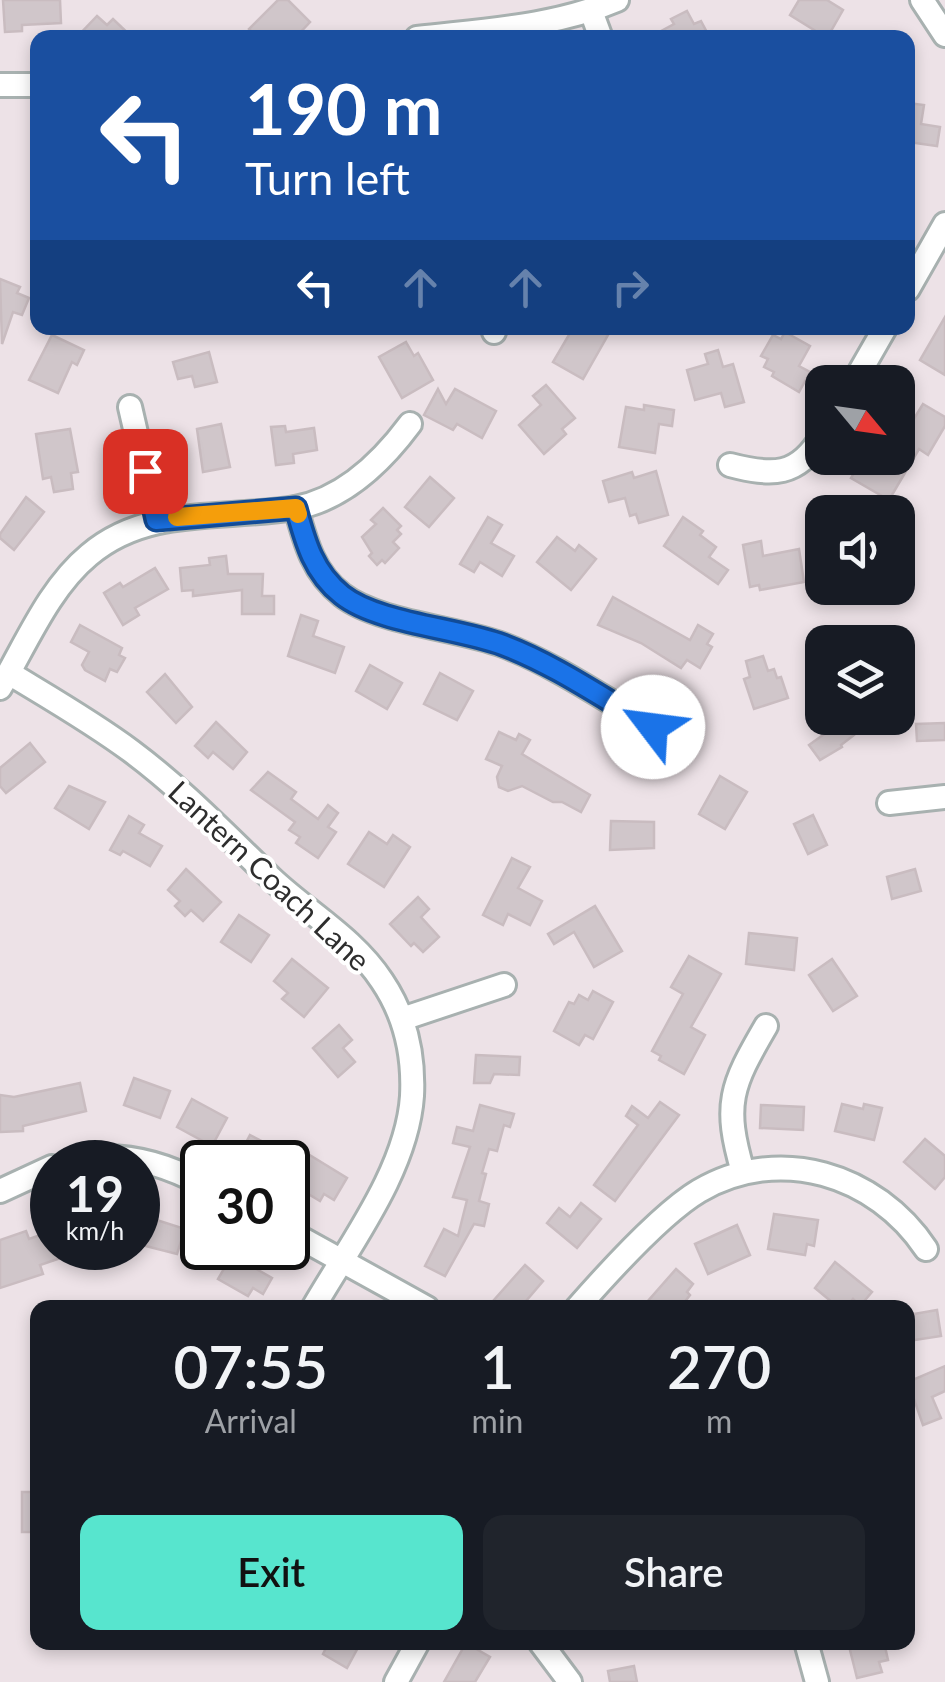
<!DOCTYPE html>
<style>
:root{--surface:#171b24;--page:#20242c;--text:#f1f3f6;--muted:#9ea1a6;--accent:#57e5ce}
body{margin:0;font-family:Lato,sans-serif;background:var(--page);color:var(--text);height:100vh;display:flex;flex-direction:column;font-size:38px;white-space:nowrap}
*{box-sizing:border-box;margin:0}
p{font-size:32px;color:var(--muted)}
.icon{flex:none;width:55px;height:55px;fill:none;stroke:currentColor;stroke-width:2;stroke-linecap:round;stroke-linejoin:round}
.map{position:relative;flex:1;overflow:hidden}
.drawer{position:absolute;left:30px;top:1300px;width:885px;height:350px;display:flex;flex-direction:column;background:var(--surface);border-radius:20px;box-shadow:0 5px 15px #0003}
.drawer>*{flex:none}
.hud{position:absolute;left:30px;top:30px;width:885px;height:305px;border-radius:20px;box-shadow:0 5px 15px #0003;background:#1a4fa0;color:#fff;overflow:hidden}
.needle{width:65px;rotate:119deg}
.tools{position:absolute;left:805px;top:365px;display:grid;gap:20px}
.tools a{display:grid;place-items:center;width:110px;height:110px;border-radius:20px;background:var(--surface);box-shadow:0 5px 15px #0003;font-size:50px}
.speed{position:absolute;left:30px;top:1140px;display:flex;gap:20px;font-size:50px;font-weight:700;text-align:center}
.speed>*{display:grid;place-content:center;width:130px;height:130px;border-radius:50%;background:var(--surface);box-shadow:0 5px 15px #0003;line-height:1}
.speed small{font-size:25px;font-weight:400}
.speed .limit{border:5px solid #111;border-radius:15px;background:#fff;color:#111}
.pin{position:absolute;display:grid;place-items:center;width:85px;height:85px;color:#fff;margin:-42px;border-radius:20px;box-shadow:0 5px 15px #0006}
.me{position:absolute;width:110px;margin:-55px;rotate:300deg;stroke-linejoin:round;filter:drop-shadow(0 0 8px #0008)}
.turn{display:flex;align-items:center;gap:35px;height:210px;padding:0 50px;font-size:45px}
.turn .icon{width:130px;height:130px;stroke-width:2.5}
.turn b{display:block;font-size:70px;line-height:85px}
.lanes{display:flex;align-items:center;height:95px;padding:0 50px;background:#0003;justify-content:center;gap:50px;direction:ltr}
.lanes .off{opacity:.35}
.eta{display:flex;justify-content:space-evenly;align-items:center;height:170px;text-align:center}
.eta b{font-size:60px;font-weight:600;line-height:70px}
.button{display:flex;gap:20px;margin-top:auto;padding:20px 50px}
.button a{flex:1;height:115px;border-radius:20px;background:var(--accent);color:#111;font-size:40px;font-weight:600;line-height:115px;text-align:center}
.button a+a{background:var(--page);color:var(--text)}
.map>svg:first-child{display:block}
.building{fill:#d0c6ca;stroke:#c9bcc0;stroke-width:2.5}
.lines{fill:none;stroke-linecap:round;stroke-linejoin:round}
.minor-casing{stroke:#a8b1b0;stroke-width:28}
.minor{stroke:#fff;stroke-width:22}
.route-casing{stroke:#114b97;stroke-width:25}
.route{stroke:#1a73e8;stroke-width:18}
.slow{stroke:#f59e0b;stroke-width:18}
.labels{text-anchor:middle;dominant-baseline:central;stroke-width:8;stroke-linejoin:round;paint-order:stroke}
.street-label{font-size:30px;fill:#2e2e2e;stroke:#fff}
</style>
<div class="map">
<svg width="945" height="1682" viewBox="0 0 945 1682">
<rect width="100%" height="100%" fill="#ede2e7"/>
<g class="building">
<path d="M3,0H60L61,23L22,25V31L5,32Z"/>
<path d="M278,0H288L310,22L295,38H258L249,29Z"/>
<path d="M799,0H827L843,10L827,38L790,15Z"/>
<path d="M687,11L694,24L701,21L710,38H648L674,24L671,19Z"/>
<path d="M97,16L107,25L113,19L133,38H76Z"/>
<path d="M908,103L924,105L921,124L940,127L937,146L908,142Z"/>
<path d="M0,279L20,287L17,293L29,298L22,315L13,312L2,344Z"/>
<path d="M945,317V375L920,360Z"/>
<path d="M573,328H595L608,335L583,379L553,362Z"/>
<path d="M785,332L810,346L799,366L810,372L799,392L772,376L774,372L764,367L768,359L761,356L773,335L781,339Z"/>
<path d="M52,335L84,350L77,365L72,362L58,393L29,380Z"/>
<path d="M406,342L414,356L418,353L433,380L402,398L379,357Z"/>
<path d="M718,350L723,367L733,364L744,402L725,407L721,393L695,400L687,370L708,364L705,354Z"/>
<path d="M209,352L217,382L195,387L192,376L178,379L173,362Z"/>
<path d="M546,385L575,418L562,429L566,434L544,454L519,425L541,405L533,396Z"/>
<path d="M438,389L446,404L455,389L496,411L482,438L457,424L453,430L424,415Z"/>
<path d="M923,404L945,417V426L928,455L919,449L889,500L851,478L863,458H898V414L912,422Z"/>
<path d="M644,405L674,410L672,426L659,424L655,453L619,447L626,407L644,410Z"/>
<path d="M221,424L230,467L203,472L197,429Z"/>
<path d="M285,426L286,432L314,428L317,450L293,454L294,463L276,465L271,427Z"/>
<path d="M70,429L78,472L71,473L73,489L54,492L51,477L43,479L36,434Z"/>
<path d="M656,471L668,515L639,523L636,514L630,516L625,498L609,502L603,481L632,472L634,478Z"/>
<path d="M430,477L454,498L429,527L405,507Z"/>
<path d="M26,497L44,512L14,550L0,538V534Z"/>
<path d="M383,508L401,526L397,530L401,534L393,542L399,548L385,563L382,560L377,565L369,556L372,553L362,537L376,524L371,520Z"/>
<path d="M488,517L502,525L491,543L514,556L502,576L480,562L474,572L460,564Z"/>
<path d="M683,517L703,531L700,535L716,547L709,557L728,570L718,584L664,546Z"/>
<path d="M557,537L575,551L579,545L596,559L571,590L537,562Z"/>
<path d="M761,541L763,556L799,549L804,582L760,590L759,585L750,587L743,545Z"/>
<path d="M226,556L228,574H263L262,596H274V614H242V590L193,596V590L182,591L180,568L210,565L209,558Z"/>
<path d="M155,568L168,589L135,608L139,615L123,625L104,593L120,583L123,587Z"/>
<path d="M613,597L690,640L698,625L713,634L707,644L712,647L700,668L687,660L681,668L641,643L598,625Z"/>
<path d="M301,615L318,621L313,636L344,647L335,673L288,656Z"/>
<path d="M80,625L122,648L119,655L125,658L117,672L110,669L105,681L85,670L82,665L89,652L71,642Z"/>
<path d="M763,656L768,671L774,669L777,678L781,677L788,698L754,709L744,679L750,677L746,661Z"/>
<path d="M370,665L402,683L387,709L356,691Z"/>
<path d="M440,673L473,691L457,720L424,704Z"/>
<path d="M165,674L192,707L176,723L147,692Z"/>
<path d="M844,720L854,735L841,745L842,747L820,760L809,745Z"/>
<path d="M216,722L247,752L233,769L213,752L208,758L195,746Z"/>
<path d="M945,723V740L917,741L916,724Z"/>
<path d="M499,732L516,740L519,734L530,740L522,754L590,795L581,812L562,802H553L522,786L508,791L499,787L497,777L502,766L486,759Z"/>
<path d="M30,743L45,762L6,793L0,786V768Z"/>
<path d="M268,772L296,792L291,799L318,819L328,805L338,813L328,827L336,832L318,858L296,843L300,837L289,830L295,822L251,790Z"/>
<path d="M720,776L747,792L725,829L699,814Z"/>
<path d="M69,786L105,802L89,829L55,808Z"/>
<path d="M813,815L827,845L808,854L794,824Z"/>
<path d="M129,816L144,825L139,833L162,846L150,866L123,851L120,855L110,850Z"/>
<path d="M611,821L654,822V848L610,850Z"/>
<path d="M369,832L387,844L393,835L410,847L384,887L348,864Z"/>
<path d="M512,858L530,867L518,888L542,901L530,925L508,914L503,925L483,915Z"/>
<path d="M186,869L221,902L203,921L191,910L185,916L175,906L180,901L168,890Z"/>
<path d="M915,869L921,891L892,899L887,877Z"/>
<path d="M418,897L429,909L421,917L439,937L423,952L414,943L411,946L390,924Z"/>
<path d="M595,906L622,951L594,967L574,932L554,944L548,934Z"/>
<path d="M239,915L269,935L251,962L221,942Z"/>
<path d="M749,933L797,938L794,970L746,964Z"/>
<path d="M689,956L721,974L691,1027L705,1035L684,1074L659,1060L661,1056L652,1051L683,994L671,987Z"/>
<path d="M292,959L328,988L304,1017L282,999L288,993L274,981Z"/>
<path d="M832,959L857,996L833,1011L809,975Z"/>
<path d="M593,991L613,1002L593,1039L585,1035L579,1045L554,1031L569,1002L574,1004L579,995L588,1000Z"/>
<path d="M339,1025L352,1040L343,1048L355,1062L338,1077L313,1048Z"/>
<path d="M476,1055L520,1057L519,1075L494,1074L490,1083H474Z"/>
<path d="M134,1078L170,1091L160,1118L124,1105Z"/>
<path d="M80,1083L86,1111L23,1126V1131L0,1132V1095L14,1097Z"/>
<path d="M192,1099L227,1118L212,1146L177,1127Z"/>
<path d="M660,1102L679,1115L615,1201L594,1185L638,1125L626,1116L632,1106L648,1118Z"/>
<path d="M842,1104L863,1109L864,1104L882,1108L874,1140L835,1131Z"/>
<path d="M480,1105L514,1114L510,1127L504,1125L497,1151L489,1149L482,1173L486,1174L479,1201L489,1204L484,1226L474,1224L445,1276L425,1266L444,1229L458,1236L467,1200L453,1197L470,1147L453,1143L457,1127L473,1131Z"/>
<path d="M761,1105L804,1107L803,1130L760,1128Z"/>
<path d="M250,1135L273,1147L265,1162H252L239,1156Z"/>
<path d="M925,1139L945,1156V1177L935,1189L904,1162Z"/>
<path d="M308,1154L347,1178L334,1200L324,1194L320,1201L300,1189L302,1185L293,1179Z"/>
<path d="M581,1203L601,1219L577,1248L547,1223L559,1208L570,1217Z"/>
<path d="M774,1214L818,1220L814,1246L807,1244L805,1255L768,1249Z"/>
<path d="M141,1215L185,1229L177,1254L138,1244Z"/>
<path d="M737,1225L750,1255L708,1274L695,1244Z"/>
<path d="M26,1231L29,1239L52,1231V1248L84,1250L40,1265L43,1274L0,1288V1240Z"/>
<path d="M232,1255L272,1278L263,1294L253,1288L248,1296L218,1279Z"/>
<path d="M835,1262L872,1292L860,1306L853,1299L846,1308H839L815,1288Z"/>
<path d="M525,1265L543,1281L520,1308H502L494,1300Z"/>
<path d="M676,1269L693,1284L687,1292L690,1295L680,1308H656L648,1301Z"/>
<path d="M937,1310L941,1336L908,1341V1315Z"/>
<path d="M945,1366V1391L932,1397L941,1418L923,1425L908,1382Z"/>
<rect x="22" y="1492" width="16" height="40"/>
<path d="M329,1642H361L347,1668L323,1654Z"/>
<path d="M848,1642H884L888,1660L879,1662L882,1672L857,1678Z"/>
<path d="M466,1643L490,1657L475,1682H444Z"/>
<path d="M634,1666L637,1682H610L608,1671Z"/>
</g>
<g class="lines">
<defs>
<g id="minor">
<path d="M922,0L945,35"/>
<path d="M591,11L601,38"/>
<path d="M417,38C485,30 554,27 617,0"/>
<path d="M0,85H36"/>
<path d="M908,289L945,224"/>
<path d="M494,332V328"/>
<path d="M854,382L885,328"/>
<path d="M130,407L156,520"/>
<path d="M730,465C772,476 798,477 822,436"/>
<path d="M296,508C305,541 313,573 342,595C378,623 458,628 503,645C556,665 604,699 653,727"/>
<path d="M9,673C50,698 92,722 131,751C182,789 225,834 271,878C308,913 354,938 382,981C405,1015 414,1055 412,1096C407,1170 350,1244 313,1308"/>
<path d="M0,688C26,644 49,588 89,555C148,505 224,520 295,508C344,499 381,463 410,424"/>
<path d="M889,803L945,797"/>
<path d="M402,1019L504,985"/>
<path d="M67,1162C115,1150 160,1161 202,1184"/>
<path d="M743,1172C723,1104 731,1086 766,1026"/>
<path d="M0,1191L52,1167"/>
<path d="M288,1231L427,1308"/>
<path d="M577,1308C606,1275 662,1213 699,1191C779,1144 876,1174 926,1249"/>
<path d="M540,1642L570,1682"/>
<path d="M806,1642L817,1682"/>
<path d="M396,1682L418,1642"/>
</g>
</defs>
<use href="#minor" class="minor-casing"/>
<use href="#minor" class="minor"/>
</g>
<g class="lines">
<defs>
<path id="route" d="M145,471L156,520L296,508C305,541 313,572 342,595C377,623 458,628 503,645C556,665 604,699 653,727"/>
</defs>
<use href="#route" class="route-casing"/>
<use href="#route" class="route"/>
<path class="slow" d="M177,517L296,508L298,514"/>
</g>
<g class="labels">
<g class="street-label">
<text transform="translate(270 875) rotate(43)">Lantern Coach Lane</text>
</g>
</g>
</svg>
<div class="tools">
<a><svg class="needle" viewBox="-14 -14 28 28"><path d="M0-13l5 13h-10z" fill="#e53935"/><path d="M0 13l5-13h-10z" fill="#9ea1a6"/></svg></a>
<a><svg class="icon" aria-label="sound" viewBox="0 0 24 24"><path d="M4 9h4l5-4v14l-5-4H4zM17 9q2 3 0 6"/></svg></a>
<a><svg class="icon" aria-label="layers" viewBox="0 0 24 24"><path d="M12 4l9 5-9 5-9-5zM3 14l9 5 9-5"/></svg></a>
</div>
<div class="speed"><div>19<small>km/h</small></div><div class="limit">30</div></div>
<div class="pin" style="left:145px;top:471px;background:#d93025"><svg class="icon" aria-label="arrive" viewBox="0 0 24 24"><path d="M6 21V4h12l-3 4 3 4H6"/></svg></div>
<svg class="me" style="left:653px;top:727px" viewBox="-20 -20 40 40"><circle r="19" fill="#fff"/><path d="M0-13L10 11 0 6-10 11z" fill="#1a73e8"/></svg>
<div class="hud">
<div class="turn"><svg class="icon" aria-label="left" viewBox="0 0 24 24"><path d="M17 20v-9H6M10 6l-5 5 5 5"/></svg><div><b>190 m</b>Turn left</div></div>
<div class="lanes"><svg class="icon" aria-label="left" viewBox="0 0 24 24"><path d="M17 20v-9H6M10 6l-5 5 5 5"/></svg><svg class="icon off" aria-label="ahead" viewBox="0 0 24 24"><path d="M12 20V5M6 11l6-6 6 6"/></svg><svg class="icon off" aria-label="ahead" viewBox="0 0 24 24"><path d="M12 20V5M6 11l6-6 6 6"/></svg><svg class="icon off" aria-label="right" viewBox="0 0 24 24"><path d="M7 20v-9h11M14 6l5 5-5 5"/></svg></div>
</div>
<section class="drawer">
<div class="eta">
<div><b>07:55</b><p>Arrival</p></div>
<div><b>1</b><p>min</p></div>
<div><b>270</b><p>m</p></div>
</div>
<div class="button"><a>Exit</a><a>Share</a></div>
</section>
</div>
